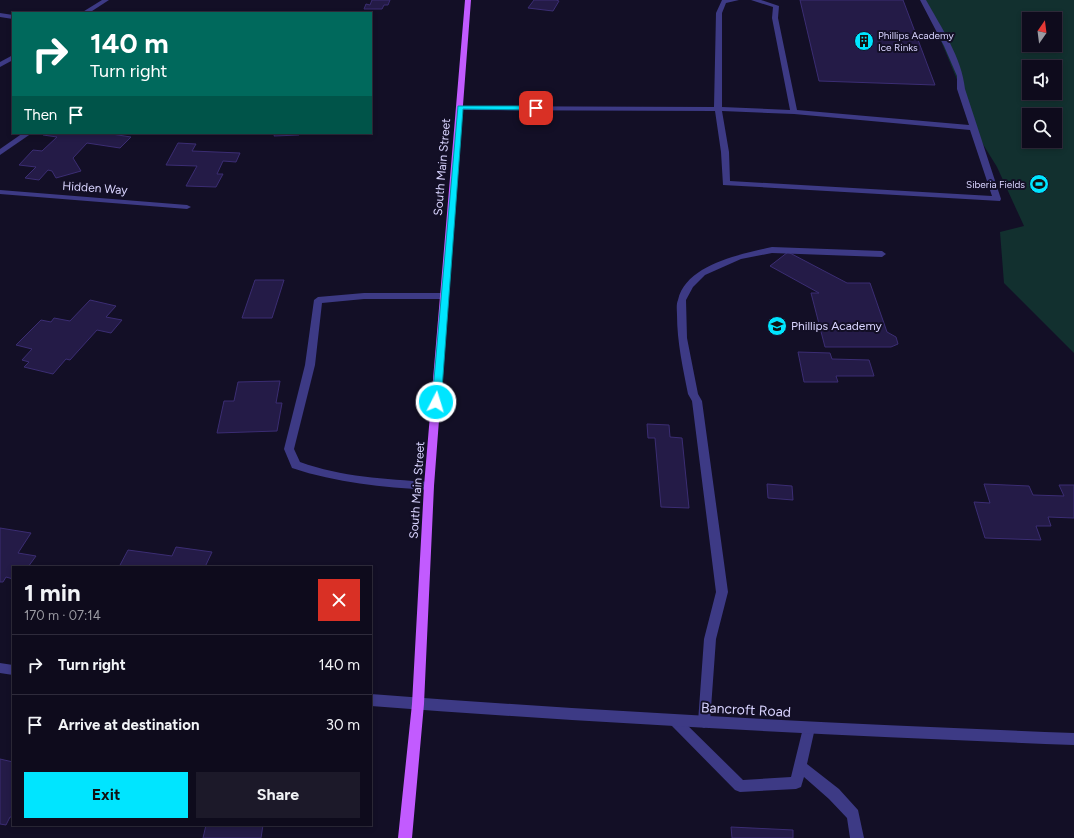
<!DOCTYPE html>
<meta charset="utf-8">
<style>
:root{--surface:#0e0b1c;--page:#1c1929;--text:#f1f3f6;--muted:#9b9ba3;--line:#2e2b3b;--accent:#00e5ff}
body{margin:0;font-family:Figtree,sans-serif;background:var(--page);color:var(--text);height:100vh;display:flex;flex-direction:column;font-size:15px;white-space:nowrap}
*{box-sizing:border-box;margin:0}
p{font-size:13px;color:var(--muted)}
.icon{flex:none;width:22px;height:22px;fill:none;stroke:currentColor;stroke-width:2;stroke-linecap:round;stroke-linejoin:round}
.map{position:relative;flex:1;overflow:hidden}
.drawer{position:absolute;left:12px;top:566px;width:360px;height:260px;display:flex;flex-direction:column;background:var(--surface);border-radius:0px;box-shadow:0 2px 6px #0003,0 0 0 1px var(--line)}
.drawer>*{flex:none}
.top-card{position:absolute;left:12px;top:12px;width:360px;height:122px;border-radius:0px;box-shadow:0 2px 6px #0003,0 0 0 1px var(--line);background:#00695c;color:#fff;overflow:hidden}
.needle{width:26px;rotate:14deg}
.tools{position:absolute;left:1022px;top:12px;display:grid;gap:8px}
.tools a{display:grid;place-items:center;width:40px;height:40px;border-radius:0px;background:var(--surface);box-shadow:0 2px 6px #0003,0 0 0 1px var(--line);font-size:20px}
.pin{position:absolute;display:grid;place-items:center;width:34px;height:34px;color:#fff;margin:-17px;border-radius:8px;box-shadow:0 2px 6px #0006}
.me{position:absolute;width:44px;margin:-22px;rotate:5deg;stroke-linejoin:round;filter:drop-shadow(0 0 3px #0008)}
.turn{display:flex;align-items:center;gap:14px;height:84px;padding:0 12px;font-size:18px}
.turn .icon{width:52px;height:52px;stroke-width:2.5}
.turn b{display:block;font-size:28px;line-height:34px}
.then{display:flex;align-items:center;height:38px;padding:0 12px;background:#0003;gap:8px;font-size:15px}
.round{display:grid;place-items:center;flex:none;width:42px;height:42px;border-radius:0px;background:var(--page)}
.head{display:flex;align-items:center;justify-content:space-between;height:68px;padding:0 12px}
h1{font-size:24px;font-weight:700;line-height:30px}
.primary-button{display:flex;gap:8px;margin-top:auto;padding:8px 12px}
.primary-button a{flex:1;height:46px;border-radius:0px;background:var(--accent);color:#111;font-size:16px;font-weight:700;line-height:46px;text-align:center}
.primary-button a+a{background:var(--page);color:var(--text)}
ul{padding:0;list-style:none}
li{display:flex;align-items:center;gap:12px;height:60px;padding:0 12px;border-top:1px solid var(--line)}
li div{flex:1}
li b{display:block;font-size:15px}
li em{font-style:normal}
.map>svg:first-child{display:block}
.green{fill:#12302f;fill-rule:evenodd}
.building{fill:#241b47;stroke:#3b2d73}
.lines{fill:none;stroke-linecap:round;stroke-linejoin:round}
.service{fill:#3d3a85;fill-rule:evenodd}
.minor{fill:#3d3a85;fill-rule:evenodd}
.tertiary{fill:#3d3a85;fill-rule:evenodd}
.primary{fill:#c25bff;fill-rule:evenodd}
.route{fill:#00e5ff;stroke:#0095a6}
.labels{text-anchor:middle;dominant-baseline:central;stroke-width:4;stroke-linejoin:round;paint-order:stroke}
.far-poi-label{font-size:10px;fill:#d9d4ff;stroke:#130f26;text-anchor:start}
.street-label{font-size:12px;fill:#d9d4ff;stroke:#130f26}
.poi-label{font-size:12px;fill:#d9d4ff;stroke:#130f26;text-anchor:start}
.near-street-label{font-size:14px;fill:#d9d4ff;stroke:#130f26}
</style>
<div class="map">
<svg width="1074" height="838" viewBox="0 0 1074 838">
<rect width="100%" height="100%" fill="#130f26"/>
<path class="green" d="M924,0H1074V353L1004,283L1000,232L1024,226L997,167L973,128L961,89ZM1029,19H1055V45H1029ZM1029,67H1055V93H1029ZM1029,115H1055V141H1029Z"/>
<g class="building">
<path d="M372,0H390L388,5H384L382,9H364L366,4L370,5Z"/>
<path d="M534,0H556L559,1L553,11L528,8Z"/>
<path d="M800,0H903L935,85L819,81Z"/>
<path d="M45,133H105L131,137L120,148L87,143L73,158L81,171L56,178L52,171L48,170L39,180L25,178L36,167L19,165L33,150L42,151L57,137L43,135Z"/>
<path d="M275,133H300L299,135L274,136Z"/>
<path d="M178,143L196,144L192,151L240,153L236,162L223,161L217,174H223L216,187L186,186L197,166L166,165Z"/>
<path d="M788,252L847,283H870L887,332L896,337L898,344L891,347H825L811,293H819L770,266Z"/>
<path d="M255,280H284L272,318H242Z"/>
<path d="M90,300L116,306L106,317L122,320L111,333L97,330L70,360L66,359L53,374L24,367L29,362L22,360L32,349L16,345L41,320L51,322L54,318L70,321Z"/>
<path d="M798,352L830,353L832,359L869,360L874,376H836L838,382H804Z"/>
<path d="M280,381L276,403H282L277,431L217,433L224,401H234L238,382Z"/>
<path d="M647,424L669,425L670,437L682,438L689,508L661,507L655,438H648Z"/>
<path d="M767,484L792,486L793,500L768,498Z"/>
<path d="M984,484L1029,486L1033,495L1064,496L1059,485H1074V518L1048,517L1051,526H1036L1041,540L985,538L974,502L990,503Z"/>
<path d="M0,528L31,533L18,553L36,556L28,567H13V579L6,577L3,582H0Z"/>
<path d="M176,547L212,552L205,567H119L128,550L172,556Z"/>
<path d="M0,759L13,762V817H10L6,825L0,824Z"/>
<path d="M206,825H263L261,838H203Z"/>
<path d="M731,827L793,830V838H732Z"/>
</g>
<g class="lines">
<g class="service">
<path d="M722,0H739L726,3L722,13V107L790,110L772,18L773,7L751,0H761L779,6L778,18L797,110L969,125L957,89V76L944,46L920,0H926C941,27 962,58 965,89L1001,199L1000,201L723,185L721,152L715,111L460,110L456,108L460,106L714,107L716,13ZM722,111L794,114L970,130L992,196L730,181L729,152Z"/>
<path d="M23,133H32L0,155V149Z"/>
<path d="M772,247L882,251L886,254L882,257L772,253L741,259L705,275L693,287L686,300L687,338L698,394L702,401L728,592L716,639L710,722L708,726L704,728L700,726L698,722L704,639L716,592L692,401L688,394C683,368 677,342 677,315C677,311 676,304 678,300C686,264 742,254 772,247Z"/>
<path d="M364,293H445L449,296L445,299H364L322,303L315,365L294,449L300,462C342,477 385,479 429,482L433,483L434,486L433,489L429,490C382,487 337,483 292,468L284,449L305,365L314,300L318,297Z"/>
<path d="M675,715L679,717L743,780L791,777L803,728L804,724L809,722L814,724L815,728L807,764L839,789L858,810L864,838H850L847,818L829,799L804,777L801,787L796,789L740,792L735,790L671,725L669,721L671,717Z"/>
</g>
<g class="minor">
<path d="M0,13L13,15V19L0,17Z"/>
<path d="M0,190L187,205L191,207L187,209L0,194Z"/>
<path d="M0,663L13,665V675L0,673Z"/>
<path d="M371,694C605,712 839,724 1074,733V745C839,736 605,724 371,706Z"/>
</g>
<g class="tertiary">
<path d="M102,0H109L89,13H81Z"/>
<path d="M13,55V60L0,67V62Z"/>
</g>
<path class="primary" d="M465,0H471L434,486L424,704L412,838H398L412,704L424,486Z"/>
</g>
<path class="route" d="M458,106H536L539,108L536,110L463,109L441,402L436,405L432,402Z"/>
<defs>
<symbol id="building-disc" viewBox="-11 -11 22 22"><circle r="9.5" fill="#00e5ff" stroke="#130f26"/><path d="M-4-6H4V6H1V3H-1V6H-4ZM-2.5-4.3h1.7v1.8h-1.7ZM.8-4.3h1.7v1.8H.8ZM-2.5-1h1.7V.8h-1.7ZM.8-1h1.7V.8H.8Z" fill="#111"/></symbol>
<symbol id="stadium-disc" viewBox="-11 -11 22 22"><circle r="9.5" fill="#00e5ff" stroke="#130f26"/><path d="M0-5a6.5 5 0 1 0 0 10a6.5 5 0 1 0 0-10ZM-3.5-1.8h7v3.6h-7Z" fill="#111"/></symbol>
<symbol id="school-disc" viewBox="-11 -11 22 22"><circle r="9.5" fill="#00e5ff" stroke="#130f26"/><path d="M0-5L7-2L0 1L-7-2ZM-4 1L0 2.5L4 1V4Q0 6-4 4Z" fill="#111"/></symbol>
</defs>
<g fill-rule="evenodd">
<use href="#building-disc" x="853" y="30" width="22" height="22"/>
<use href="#stadium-disc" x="1028" y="173" width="22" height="22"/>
<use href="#school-disc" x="766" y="315" width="22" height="22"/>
</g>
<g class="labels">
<g class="far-poi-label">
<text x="878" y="35">Phillips Academy<tspan x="878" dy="12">Ice Rinks</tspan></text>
<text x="1025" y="184" text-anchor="end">Siberia Fields</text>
</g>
<g class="street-label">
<text transform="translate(442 167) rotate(-85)">South Main Street</text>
<text transform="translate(95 188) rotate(4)">Hidden Way</text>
<text transform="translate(417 490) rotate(-86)">South Main Street</text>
</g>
<g class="poi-label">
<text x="791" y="326">Phillips Academy</text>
</g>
<g class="near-street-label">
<text transform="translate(746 710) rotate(3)">Bancroft Road</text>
</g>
</g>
</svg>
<div class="tools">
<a><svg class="needle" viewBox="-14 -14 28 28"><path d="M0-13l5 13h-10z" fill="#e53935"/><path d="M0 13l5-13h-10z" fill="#9b9ba3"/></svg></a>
<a><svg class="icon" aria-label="sound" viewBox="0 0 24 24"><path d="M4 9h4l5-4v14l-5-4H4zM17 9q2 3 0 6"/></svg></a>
<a><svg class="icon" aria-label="search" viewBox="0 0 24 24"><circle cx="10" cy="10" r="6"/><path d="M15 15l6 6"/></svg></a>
</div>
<div class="pin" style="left:536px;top:108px;background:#d93025"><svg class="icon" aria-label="arrive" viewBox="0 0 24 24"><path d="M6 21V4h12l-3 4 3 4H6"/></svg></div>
<svg class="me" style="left:436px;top:402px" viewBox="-20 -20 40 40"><circle r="17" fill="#00e5ff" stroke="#fff" stroke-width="3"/><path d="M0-11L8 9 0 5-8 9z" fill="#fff"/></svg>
<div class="top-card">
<div class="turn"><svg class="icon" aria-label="right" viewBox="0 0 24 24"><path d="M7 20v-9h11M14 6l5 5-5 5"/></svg><div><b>140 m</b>Turn right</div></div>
<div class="then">Then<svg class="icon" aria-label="arrive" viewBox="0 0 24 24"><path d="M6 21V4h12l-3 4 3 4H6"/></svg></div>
</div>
<section class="drawer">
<div class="head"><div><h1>1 min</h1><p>170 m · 07:14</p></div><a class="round" style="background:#d93025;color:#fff"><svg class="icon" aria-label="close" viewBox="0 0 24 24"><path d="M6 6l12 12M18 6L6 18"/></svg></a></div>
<ul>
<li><svg class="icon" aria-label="right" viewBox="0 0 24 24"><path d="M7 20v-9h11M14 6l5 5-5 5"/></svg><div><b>Turn right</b></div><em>140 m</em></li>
<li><svg class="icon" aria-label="arrive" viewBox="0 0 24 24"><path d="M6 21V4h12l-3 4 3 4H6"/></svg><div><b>Arrive at destination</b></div><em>30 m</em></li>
</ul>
<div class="primary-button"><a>Exit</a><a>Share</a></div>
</section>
</div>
